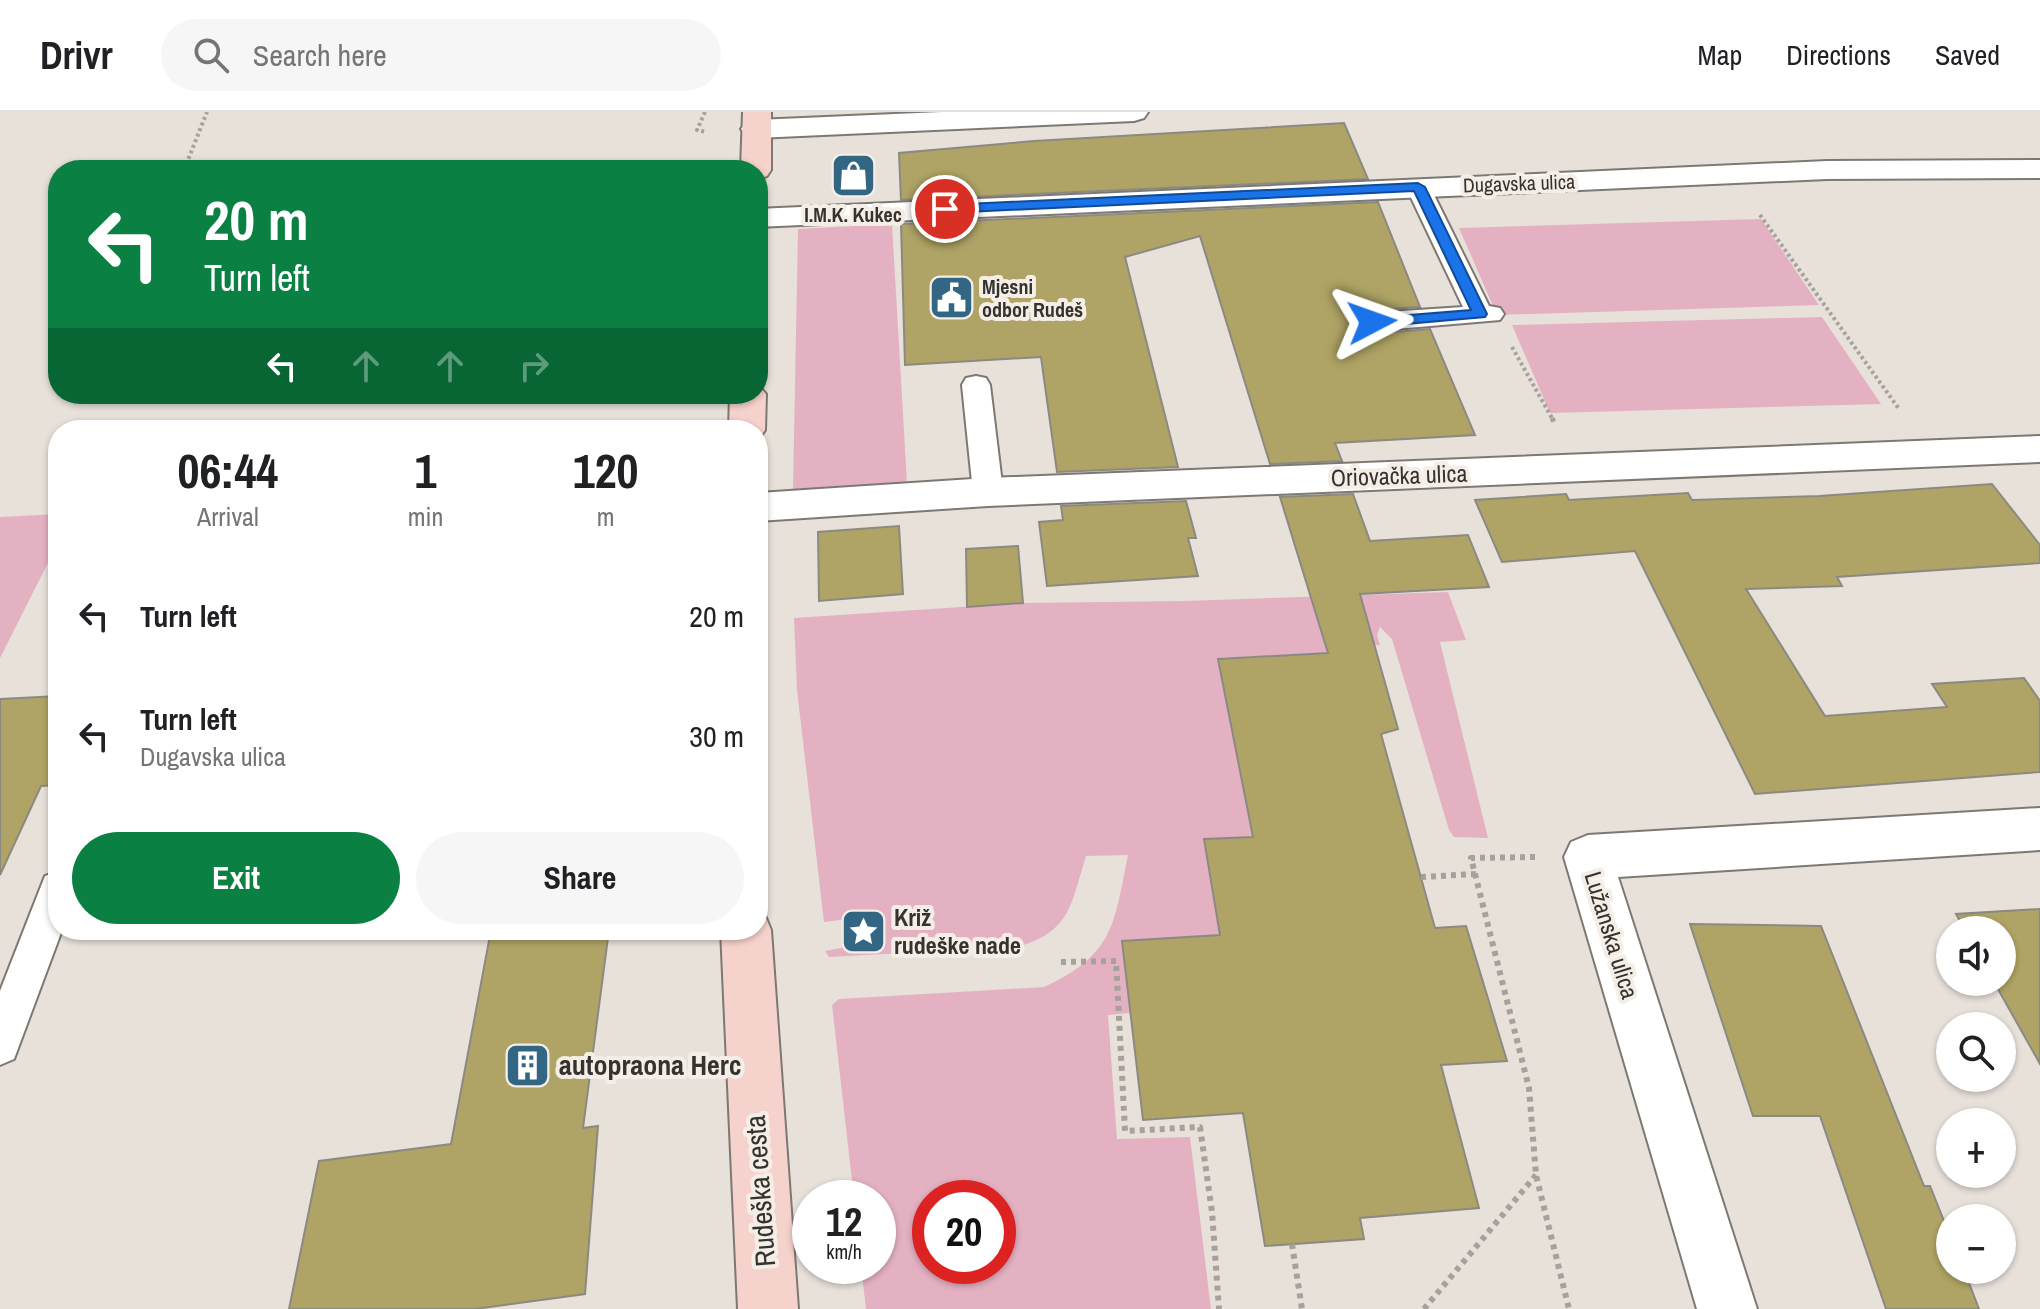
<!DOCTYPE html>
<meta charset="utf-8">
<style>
:root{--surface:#fff;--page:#f6f6f6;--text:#202124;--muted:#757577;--line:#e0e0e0;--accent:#0b8043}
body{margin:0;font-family:"Archivo Narrow",sans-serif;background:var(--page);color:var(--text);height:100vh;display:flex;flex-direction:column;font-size:30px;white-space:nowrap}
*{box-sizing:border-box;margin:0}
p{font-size:26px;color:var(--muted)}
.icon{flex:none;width:44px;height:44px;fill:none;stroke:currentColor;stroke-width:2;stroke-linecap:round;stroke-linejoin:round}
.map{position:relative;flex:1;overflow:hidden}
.details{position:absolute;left:48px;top:308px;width:720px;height:520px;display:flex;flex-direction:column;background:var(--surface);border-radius:32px;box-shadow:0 2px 6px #0004}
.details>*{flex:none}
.top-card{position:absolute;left:48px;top:48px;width:720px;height:244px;border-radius:32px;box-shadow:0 2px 6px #0004;background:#0b8043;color:#fff;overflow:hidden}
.controls{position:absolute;left:1936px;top:804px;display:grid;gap:16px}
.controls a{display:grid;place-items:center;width:80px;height:80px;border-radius:50%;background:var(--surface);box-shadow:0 2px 6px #0004;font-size:40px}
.speed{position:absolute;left:792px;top:1068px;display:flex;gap:16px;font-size:40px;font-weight:700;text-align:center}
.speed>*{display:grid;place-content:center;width:104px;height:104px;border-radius:50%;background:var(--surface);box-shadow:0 2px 6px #0004;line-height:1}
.speed small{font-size:20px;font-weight:400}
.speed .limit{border:12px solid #d22;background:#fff;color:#111}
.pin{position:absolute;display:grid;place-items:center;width:68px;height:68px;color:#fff;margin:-34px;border:4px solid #fff;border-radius:50%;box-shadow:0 2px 8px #0007}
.me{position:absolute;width:88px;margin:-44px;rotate:86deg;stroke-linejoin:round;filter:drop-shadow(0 0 6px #0008)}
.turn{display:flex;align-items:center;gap:28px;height:168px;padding:0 24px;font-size:36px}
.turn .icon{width:104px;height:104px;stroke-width:2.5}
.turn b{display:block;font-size:56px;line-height:68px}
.lanes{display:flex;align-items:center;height:76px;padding:0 24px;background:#0003;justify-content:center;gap:40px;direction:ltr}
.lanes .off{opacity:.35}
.eta{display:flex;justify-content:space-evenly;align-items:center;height:136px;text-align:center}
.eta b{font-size:48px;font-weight:700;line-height:56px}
.button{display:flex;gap:16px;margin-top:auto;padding:16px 24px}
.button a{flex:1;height:92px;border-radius:48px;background:var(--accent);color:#fff;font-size:32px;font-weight:700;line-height:92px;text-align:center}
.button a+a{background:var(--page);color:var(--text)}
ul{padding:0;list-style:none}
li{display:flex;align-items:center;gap:24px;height:120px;padding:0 24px}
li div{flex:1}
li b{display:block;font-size:30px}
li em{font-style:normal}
header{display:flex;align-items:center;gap:48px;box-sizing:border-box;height:112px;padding:0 40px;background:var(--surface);border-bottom:2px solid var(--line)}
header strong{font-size:38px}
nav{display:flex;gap:44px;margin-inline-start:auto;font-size:28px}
.search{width:560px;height:72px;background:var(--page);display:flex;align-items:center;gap:20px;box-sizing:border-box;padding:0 28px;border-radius:44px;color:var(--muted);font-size:30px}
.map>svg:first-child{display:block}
.green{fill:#e4b1c2;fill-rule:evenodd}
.building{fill:#afa465;stroke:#8b8a82;stroke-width:2}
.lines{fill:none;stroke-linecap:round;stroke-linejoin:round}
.lane-casing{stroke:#7e7872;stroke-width:4}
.street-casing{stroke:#7e7872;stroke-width:4}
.secondary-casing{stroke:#7e7872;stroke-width:4}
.path-far2{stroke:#a6a19b;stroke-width:4;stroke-dasharray:3 3;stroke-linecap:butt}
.path-far1{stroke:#a6a19b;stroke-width:5;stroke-dasharray:4 4;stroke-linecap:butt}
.path{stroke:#a6a19b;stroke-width:6;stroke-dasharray:5 5;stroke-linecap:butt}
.lane{fill:#fff;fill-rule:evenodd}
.street{fill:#fff;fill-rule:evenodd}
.secondary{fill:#f6d2cc;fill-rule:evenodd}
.route{fill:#1a73e8;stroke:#114b97;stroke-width:2}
.labels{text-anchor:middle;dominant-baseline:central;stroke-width:8;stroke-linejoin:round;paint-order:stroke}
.far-street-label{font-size:20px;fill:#353330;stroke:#f5eee7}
.far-poi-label{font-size:20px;font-weight:bold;fill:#353330;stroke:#f5eee7}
.street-label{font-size:24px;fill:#353330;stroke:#f5eee7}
.poi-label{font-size:24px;font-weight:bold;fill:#353330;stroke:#f5eee7;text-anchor:start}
.near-poi-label{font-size:28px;font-weight:bold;fill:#353330;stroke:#f5eee7;text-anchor:start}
.near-street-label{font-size:28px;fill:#353330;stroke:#f5eee7}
</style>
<header>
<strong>Drivr</strong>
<div class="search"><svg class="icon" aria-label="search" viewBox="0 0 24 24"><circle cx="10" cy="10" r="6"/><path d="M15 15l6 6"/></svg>Search here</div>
<nav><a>Map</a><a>Directions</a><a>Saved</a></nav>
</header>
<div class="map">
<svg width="2040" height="1197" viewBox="0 0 2040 1197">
<rect width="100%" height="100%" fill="#e8e1da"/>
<g class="green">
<path d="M1761,107L1819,193L1497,203L1459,116Z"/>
<path d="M892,112L907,371L793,378L798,117Z"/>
<path d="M1822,205L1881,292L1550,301L1512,213Z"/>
<path d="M58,402V431L0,546V405Z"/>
<path d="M1448,480L1466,528L1440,530L1488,726L1454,725L1449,718L1392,527L1380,515L1377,523L1380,533L1364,534L1365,539L1218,546L1253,725L1204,727L1297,893L1122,829L1130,901L1108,903L1117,1027L1190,1025L1211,1197H866L861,1154H878V1086H854L832,893L839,887L1044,875C1114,843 1114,812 1128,743L1086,744C1071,792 1071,820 1017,835L829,845L825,839L861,832L862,829L873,828L879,819L878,810L872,804L824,810L797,578L794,506L1023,491L1185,489ZM930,1086H998V1154H930Z"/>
</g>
<g class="building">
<path d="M1344,11L1368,67L901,88L899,41L1034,29Z"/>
<path d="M1378,90L1420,195L1371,198L1360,202L1356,212L1362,219L1372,222L1430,217L1475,323L1335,331L1342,349L1270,352L1200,124L1125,145L1178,355L1057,360L1041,245L905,253L901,112Z"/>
<path d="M1992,372L2040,433V451L1837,465L1842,474L1746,477L1825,604L1947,595L1932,572L2024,566L2040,589V660L1755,682L1635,439L1502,450L1475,388L1566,382L1569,388L1688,381L1692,388L1819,384Z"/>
<path d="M1353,382L1370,429L1468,423L1489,475L1360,482L1398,617L1381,622L1435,816L1466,814L1507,949L1441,953L1479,1096L1360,1106L1364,1127L1265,1134L1243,1001L1143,1008L1122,829L1220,823L1204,727L1253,725L1218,547L1328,541L1280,385Z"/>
<path d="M1186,389L1196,426H1188L1198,464L1047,474L1039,410L1063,408L1061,394Z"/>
<path d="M899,414L903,482L819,489L818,420Z"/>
<path d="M1018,434L1023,491L967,495L966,437Z"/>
<path d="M58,584V673L41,674L0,763V587Z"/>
<path d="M2040,797V952L1994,870H2002V818H1965L1956,802Z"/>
<path d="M1690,812L1821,814L1924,1074H1930L1950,1124V1158H1964L1979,1197H1886L1820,1004H1753Z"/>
<path d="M491,818H609L583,1016L598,1014L585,1182L475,1197H289L319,1049L451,1032Z"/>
</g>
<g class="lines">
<defs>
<g id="lane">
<path d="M1418,68L1426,70L1430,75L1489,194L1500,196L1504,202L1500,208L1372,219L1363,216L1359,210L1363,204L1372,201L1463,195L1406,75L1410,70Z"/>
<path d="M976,264L986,266L990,273L1003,380L998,388L988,391L978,388L973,380L962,273L966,266Z"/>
<path d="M58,759V818H62L14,947L0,953V879L45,764Z"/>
</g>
<g id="street">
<path d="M941,0H1148L1144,6L1134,9L756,26L746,23L741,17L746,11L756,8Z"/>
<path d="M2040,48V66L1827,67L758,115V97L1827,49Z"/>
<path d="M2040,324V350L988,394L758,409V381L988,366Z"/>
<path d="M2040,696V738L1618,765L1757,1197H1697L1564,745L1571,730L1588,723Z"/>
</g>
<g id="secondary">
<path d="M743,0H771V58L767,64L758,67V58H741Z"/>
<path d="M758,273L766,282L765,318L758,328V318H729L730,282H758Z"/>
<path d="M758,799L764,801L771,818L798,1197H738L721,818H758Z"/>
</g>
</defs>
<use href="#lane" class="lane-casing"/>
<use href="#street" class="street-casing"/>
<use href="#secondary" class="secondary-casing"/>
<g class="path-far2">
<path d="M705,0L697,18L707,20"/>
<path d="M184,58L207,0"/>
<path d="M1760,103L1899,297"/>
<path d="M1512,235L1553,308"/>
</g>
<path class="path-far1" d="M1552,306L1554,310"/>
<g class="path">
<path d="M1535,745L1471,746L1529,976L1536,1063L1569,1197"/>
<path d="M1421,765L1476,762"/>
<path d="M1061,850L1116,849L1125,1019L1200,1015L1212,1100L1219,1197"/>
<path d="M1292,1132L1302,1197"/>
<path d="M1424,1197L1536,1063"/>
</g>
<use href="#lane" class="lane"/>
<use href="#street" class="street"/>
<use href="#secondary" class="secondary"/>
</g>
<path class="route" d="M1418,71L1425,75L1487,202L1485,205L1372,215L1365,210L1372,206L1471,198L1414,79L945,101L938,97L945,93Z"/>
<defs>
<symbol id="shop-square" viewBox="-11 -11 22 22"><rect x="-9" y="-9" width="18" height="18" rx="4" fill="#336683" stroke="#f5eee7"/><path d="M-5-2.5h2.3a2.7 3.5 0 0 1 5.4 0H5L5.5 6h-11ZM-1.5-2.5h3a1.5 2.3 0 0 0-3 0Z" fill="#fff"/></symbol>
<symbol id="civic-square" viewBox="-11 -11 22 22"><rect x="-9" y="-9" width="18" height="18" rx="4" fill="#336683" stroke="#f5eee7"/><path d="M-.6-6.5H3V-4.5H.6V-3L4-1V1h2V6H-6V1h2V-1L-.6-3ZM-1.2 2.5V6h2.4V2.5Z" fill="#fff"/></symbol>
<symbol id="sight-square" viewBox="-11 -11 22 22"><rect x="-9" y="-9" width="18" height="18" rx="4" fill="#336683" stroke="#f5eee7"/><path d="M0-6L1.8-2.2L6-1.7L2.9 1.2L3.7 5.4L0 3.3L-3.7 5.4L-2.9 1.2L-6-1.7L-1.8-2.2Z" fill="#fff"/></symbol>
<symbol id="building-square" viewBox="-11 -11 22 22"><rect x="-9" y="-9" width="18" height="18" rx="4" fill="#336683" stroke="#f5eee7"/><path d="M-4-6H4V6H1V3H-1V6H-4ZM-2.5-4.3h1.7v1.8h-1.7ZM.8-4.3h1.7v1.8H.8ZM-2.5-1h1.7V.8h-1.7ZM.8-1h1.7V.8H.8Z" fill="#fff"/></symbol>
</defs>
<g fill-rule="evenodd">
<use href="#shop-square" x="828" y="38" width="51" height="51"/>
<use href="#civic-square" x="926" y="160" width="51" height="51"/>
<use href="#sight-square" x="838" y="794" width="51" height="51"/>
<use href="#building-square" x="502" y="928" width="51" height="51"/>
</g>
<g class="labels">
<g class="far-street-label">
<text transform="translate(1519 71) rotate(-2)">Dugavska ulica</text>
</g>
<g class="far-poi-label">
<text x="853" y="102">I.M.K. Kukec</text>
<text x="982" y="174" text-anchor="start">Mjesni<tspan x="982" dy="23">odbor Rudeš</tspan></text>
</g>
<g class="street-label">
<text transform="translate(1399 363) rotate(-2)">Oriovačka ulica</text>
<text transform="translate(1612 823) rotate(73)">Lužanska ulica</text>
</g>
<g class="poi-label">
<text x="894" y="805">Križ<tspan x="894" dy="28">rudeške nade</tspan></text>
</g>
<g class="near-poi-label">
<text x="559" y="953">autopraona Herc</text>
</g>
<g class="near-street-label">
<text transform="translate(760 1079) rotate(-94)">Rudeška cesta</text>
</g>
</g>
</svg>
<div class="controls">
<a><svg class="icon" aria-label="sound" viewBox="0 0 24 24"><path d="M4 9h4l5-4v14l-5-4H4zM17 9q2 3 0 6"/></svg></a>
<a><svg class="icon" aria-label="search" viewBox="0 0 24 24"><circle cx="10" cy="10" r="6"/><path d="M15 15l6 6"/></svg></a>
<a>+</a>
<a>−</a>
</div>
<div class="speed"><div>12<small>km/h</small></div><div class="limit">20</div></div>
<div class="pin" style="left:945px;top:97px;background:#d93025"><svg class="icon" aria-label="arrive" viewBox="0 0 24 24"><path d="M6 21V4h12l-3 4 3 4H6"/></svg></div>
<svg class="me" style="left:1372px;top:210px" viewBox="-20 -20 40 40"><path d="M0-17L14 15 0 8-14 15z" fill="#1a73e8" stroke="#fff" stroke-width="4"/></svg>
<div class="top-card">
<div class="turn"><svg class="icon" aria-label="left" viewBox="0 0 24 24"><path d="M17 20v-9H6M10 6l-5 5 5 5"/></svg><div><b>20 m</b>Turn left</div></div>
<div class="lanes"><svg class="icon" aria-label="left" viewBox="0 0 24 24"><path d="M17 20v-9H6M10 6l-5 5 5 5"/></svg><svg class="icon off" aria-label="ahead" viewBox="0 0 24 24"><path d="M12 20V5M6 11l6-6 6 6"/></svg><svg class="icon off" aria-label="ahead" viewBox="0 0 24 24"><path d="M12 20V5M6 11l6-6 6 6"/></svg><svg class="icon off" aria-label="right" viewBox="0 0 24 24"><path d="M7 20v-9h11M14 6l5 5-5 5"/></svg></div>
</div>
<section class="details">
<div class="eta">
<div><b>06:44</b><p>Arrival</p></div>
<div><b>1</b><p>min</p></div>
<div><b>120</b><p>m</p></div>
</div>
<ul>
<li><svg class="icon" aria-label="left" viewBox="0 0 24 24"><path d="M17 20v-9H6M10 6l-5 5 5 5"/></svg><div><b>Turn left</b></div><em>20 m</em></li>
<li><svg class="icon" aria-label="left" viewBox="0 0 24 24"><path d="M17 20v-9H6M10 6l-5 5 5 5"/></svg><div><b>Turn left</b><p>Dugavska ulica</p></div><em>30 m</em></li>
</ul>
<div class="button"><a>Exit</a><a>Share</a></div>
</section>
</div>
